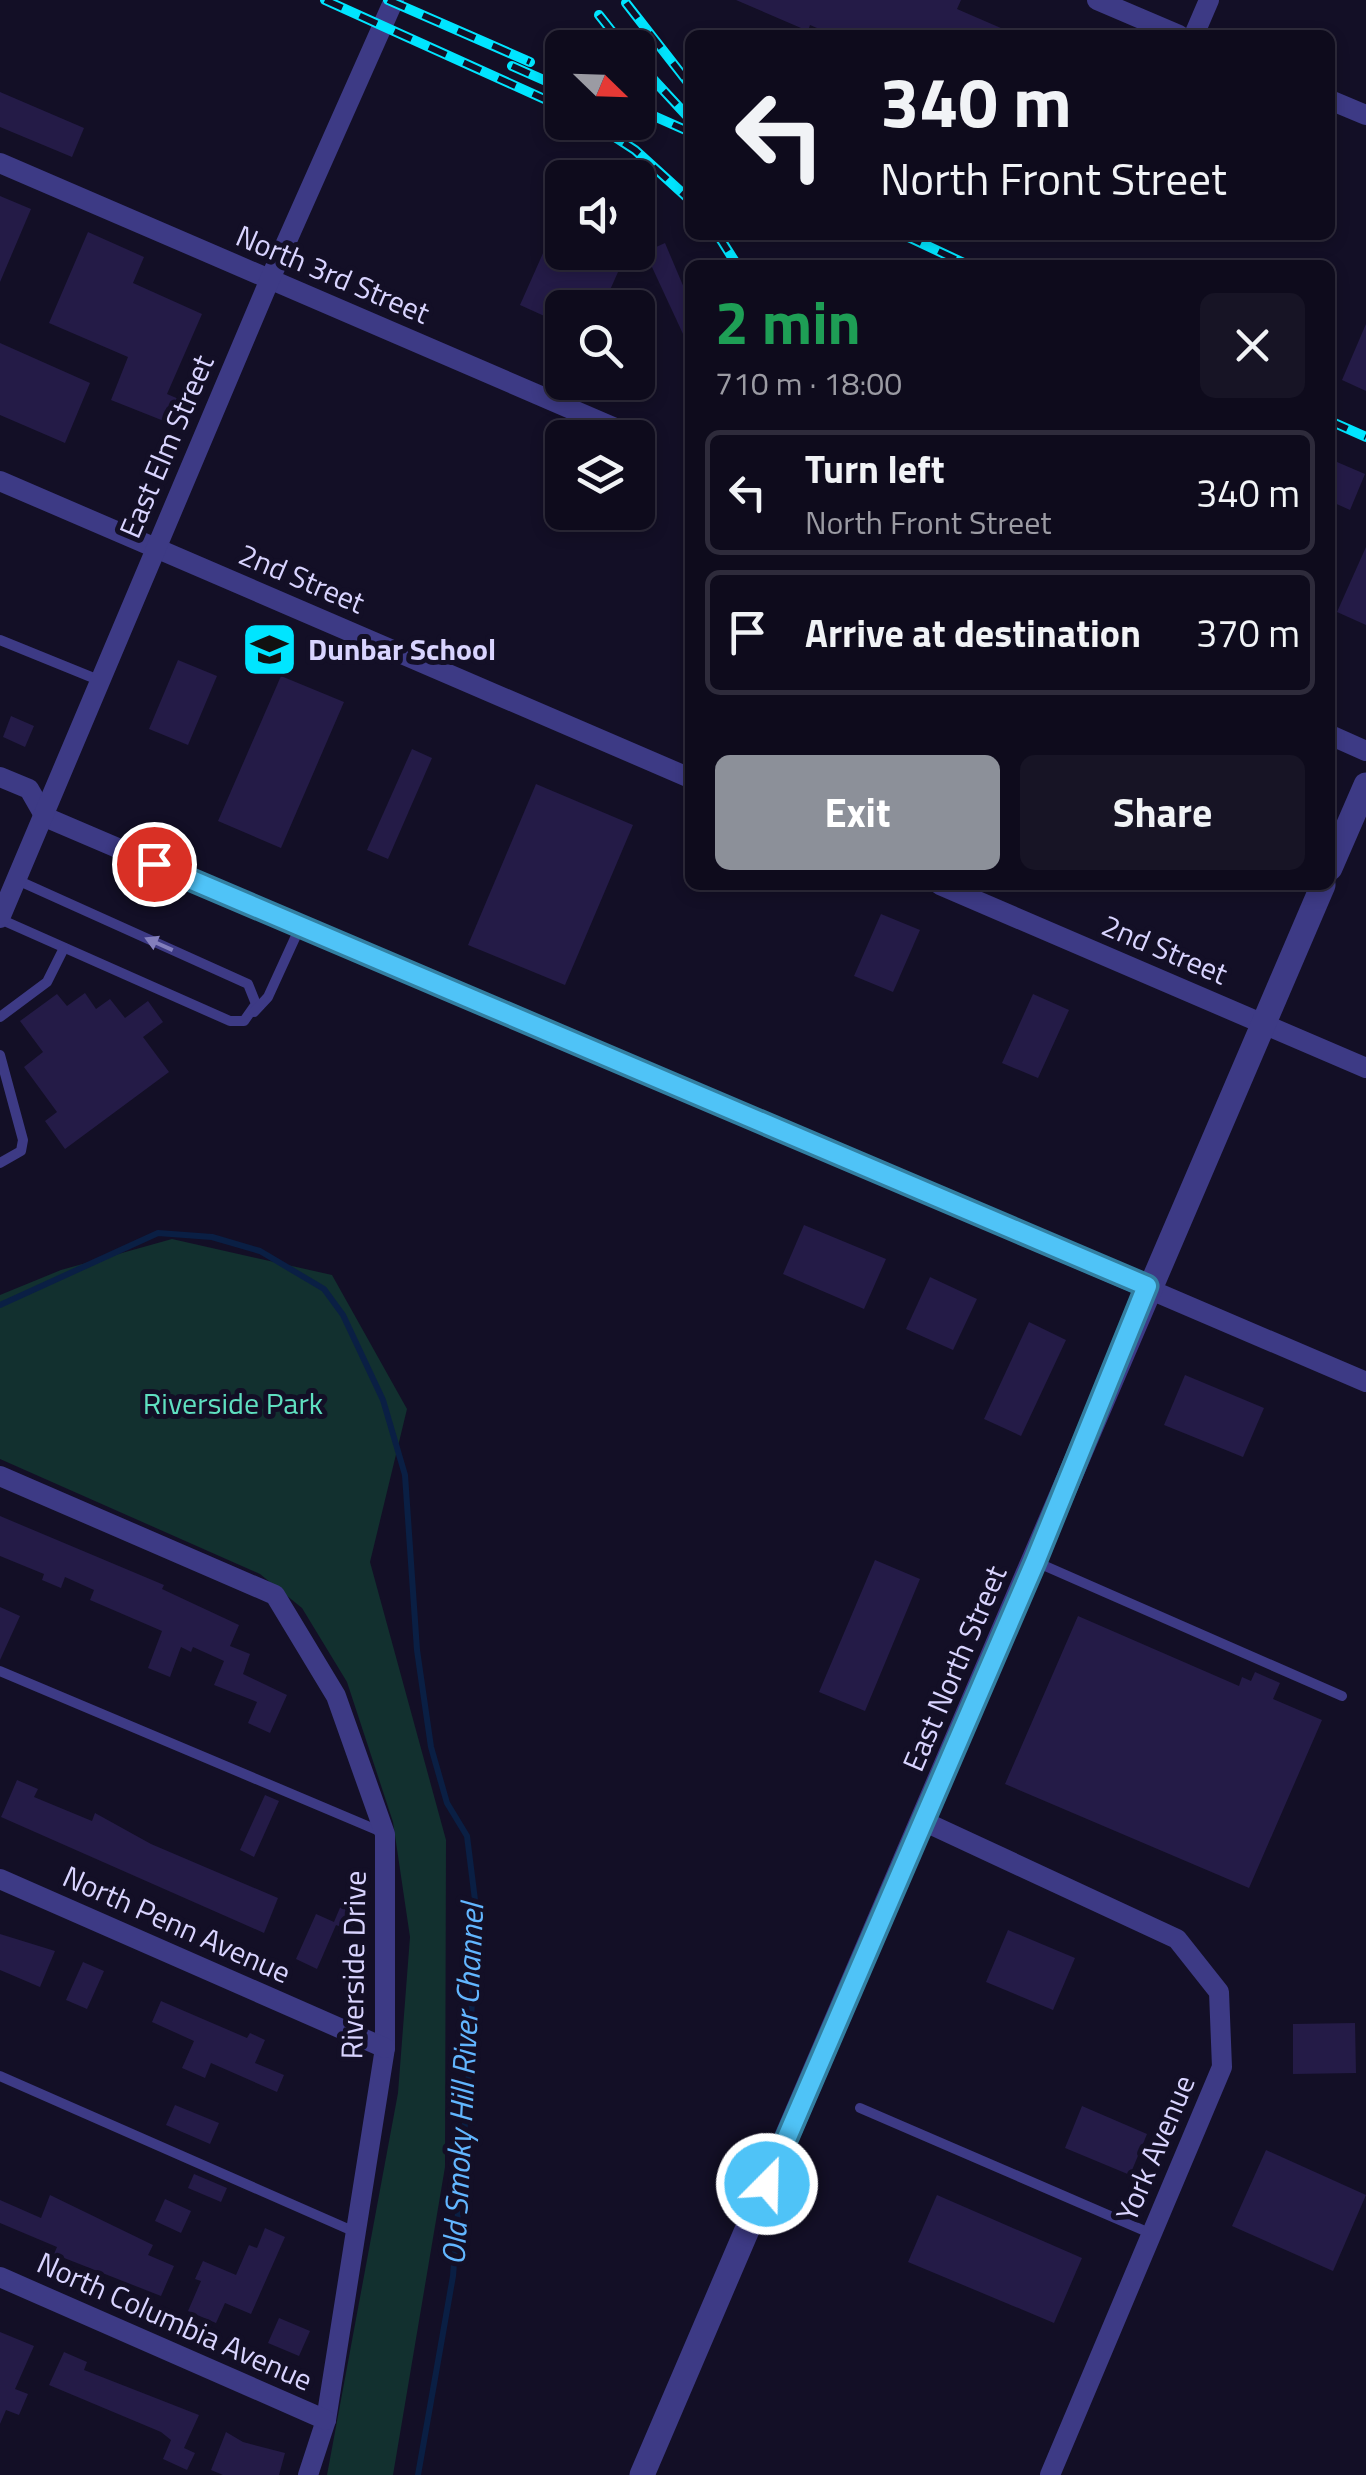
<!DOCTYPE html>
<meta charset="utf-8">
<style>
:root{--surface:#0e0b1c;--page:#171425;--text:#f1f3f6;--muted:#9b9ba3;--line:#2e2b3b;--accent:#8c9099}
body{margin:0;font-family:"Titillium Web",sans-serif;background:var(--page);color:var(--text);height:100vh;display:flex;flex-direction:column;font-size:38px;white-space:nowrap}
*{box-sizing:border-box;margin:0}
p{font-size:32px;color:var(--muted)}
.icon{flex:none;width:55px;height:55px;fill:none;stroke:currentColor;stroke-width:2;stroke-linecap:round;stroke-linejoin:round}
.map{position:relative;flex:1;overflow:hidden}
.sheet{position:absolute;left:685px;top:260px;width:650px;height:630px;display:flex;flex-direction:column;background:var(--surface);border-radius:15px;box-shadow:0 5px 15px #0003,0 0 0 2px var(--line)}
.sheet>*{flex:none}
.hud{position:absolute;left:685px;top:30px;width:650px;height:210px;border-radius:15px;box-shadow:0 5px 15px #0003,0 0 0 2px var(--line);background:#0e0b1c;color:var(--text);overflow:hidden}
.needle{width:65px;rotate:113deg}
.fabs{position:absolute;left:545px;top:30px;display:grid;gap:20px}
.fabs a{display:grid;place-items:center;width:110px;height:110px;border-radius:15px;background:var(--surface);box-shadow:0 5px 15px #0003,0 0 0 2px var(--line);font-size:50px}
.pin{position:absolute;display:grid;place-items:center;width:85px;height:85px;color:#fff;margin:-42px;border:5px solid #fff;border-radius:50%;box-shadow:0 2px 10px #0007}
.me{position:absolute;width:110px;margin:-55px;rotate:23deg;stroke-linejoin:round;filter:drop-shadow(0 0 8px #0008)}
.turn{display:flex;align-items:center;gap:35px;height:210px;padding:0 30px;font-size:45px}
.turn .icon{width:130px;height:130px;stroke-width:2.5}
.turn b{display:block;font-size:70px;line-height:85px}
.round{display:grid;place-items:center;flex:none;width:105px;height:105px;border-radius:15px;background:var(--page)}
.summary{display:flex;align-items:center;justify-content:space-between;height:170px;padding:0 30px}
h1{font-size:60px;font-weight:700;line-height:75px;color:#1e9e55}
.button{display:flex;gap:20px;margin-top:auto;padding:20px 30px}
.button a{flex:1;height:115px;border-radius:15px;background:var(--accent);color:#fff;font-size:40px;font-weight:700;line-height:115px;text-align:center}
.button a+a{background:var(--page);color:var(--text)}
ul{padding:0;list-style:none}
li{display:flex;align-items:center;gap:30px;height:125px;margin:0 20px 15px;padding:0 10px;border:5px solid var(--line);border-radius:15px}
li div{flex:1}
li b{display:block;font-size:38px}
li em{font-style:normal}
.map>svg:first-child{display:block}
.green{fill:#12302f}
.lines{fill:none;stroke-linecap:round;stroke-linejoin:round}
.stream{stroke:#0a1f44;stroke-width:6}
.building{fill:#241b47}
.service{stroke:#3d3a85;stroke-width:10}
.minor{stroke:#3d3a85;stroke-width:20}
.tertiary{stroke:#3d3a85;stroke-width:25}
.rail-casing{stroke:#00e5ff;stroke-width:10}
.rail{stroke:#130f26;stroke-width:6;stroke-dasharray:19;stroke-linecap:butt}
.oneway{fill:#837fbc}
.route-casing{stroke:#337fa1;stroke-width:25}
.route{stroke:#4fc3f7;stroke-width:18}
.labels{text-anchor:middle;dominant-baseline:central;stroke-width:10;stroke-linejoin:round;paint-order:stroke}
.street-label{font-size:30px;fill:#d9d4ff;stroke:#130f26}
.poi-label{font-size:30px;font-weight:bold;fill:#d9d4ff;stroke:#130f26;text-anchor:start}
.park-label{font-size:30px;fill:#5fe0c0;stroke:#130f26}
.water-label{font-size:32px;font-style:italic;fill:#62b6ff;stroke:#130f26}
</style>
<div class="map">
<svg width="1366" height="2475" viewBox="0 0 1366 2475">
<rect width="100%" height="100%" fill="#130f26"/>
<path class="green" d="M172,1239L332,1275L407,1409L370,1562L446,1840L445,2167L393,2475H327L398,2093L410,1937L393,1822L347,1682L302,1608L260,1574L0,1459V1295L61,1270Z"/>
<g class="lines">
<path class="stream" d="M0,1305L158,1233L212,1237L260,1251L324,1289L343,1315L383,1400L405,1475L417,1650L431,1747L447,1803L467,1836L475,1900L470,2059L453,2276L418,2475"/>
</g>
<g class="building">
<path d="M736,0H961L957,9L1017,35H833L810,25L808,31Z"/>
<path d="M0,92L84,128L72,157L0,127Z"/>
<path d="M0,196L31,209L0,282Z"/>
<path d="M88,232L144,257L133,283L202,314L167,394L188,403L179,427L111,400L128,357L49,323Z"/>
<path d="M548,242L562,252L618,272L602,308H562V324L520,305Z"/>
<path d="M665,243L690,302V349L645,252Z"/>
<path d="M1366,324V391L1342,380Z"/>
<path d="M0,343L90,383L65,443L0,415Z"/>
<path d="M1330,459L1365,474L1350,510L1330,501Z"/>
<path d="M1366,547V625L1337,612Z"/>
<path d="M178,660L217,676L188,745L149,729Z"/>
<path d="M281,676L344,702L281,848L218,821Z"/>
<path d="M11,716L34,726L25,747L3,737Z"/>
<path d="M412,749L432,758L388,859L367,850Z"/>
<path d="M536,784L633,825L565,985L468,945Z"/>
<path d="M881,914L920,930L893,992L854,976Z"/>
<path d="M85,993L96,1009L110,999L125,1018L148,1001L163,1022L143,1037L169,1072L65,1149L45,1121L57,1112L24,1067L43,1052L20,1021L57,994L67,1006Z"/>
<path d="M1033,994L1069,1010L1038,1078L1002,1063Z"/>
<path d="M804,1225L886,1259L864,1309L783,1274Z"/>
<path d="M930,1277L977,1299L953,1350L906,1329Z"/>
<path d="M1029,1322L1066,1340L1021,1436L984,1419Z"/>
<path d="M1185,1375L1264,1408L1243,1457L1164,1425Z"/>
<path d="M0,1516L164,1585L162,1589L239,1625L230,1646L250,1654L243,1674L287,1695L270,1733L248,1723L257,1702L214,1685L224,1661L193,1647L191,1652L181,1647L170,1677L148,1668L162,1631L90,1600L94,1590L65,1577L61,1588L42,1580L44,1574L0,1556Z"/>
<path d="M875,1560L920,1579L865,1711L819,1692Z"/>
<path d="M0,1607L20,1616L0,1660Z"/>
<path d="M1078,1616L1239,1686L1242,1677L1251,1681L1255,1672L1280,1683L1273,1699L1322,1720L1249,1888L1005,1784Z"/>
<path d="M17,1780L38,1789L34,1797L92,1821L95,1813L151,1844L278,1898L264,1933L1,1817Z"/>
<path d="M265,1795L279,1801L254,1857L240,1850Z"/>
<path d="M342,1903L360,1911L351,1931L336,1925L317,1969L296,1959L316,1914L334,1922Z"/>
<path d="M1008,1930L1075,1958L1053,2010L986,1982Z"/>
<path d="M0,1934L55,1951L40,1987L0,1970Z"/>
<path d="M83,1962L104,1971L87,2009L66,2000Z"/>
<path d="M161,2001L247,2038L250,2033L265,2040L255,2063L284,2075L277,2092L211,2063L205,2078L182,2068L194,2041L152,2022Z"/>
<path d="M1355,2023L1356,2073L1293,2074V2024Z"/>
<path d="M175,2105L219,2123L210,2144L166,2125Z"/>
<path d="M1082,2106L1147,2134L1130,2175L1065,2148Z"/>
<path d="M1266,2150L1366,2195L1333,2271L1232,2226Z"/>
<path d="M194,2174L227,2188L221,2202L188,2188Z"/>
<path d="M50,2195L153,2245L148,2255L174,2266L161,2296L54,2254L57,2247L0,2223V2200L41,2218Z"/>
<path d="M937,2195L1082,2258L1054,2323L908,2262Z"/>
<path d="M165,2199L191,2211L181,2233L155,2221Z"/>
<path d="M265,2228L285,2237L251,2314L225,2303L216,2323L188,2311L201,2281L195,2279L203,2261L236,2275L249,2245L257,2248Z"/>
<path d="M279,2318L310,2331L299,2356L268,2343Z"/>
<path d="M0,2332L34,2346L15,2389L28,2394L19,2415L6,2410L0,2424Z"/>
<path d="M64,2352L87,2362L84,2370L199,2415L184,2448L195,2453L187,2470L163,2459L171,2440L161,2432L49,2385Z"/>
<path d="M226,2432L243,2442L285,2453L279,2475H223L211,2470Z"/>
</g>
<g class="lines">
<g class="service">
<path d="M0,640L101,681"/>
<path d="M0,919L230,1021H244L256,1004L248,984L17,880"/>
<path d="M254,1012L268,997L300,927"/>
<path d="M0,1017L47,982L64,948"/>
<path d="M0,1055L23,1140L21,1151L0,1163"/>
<path d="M1036,1562L1342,1696"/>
<path d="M0,1671L384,1833"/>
<path d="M0,2076L355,2232"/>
<path d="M860,2108L1152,2234"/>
</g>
<g class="minor">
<path d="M1097,0L1179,35"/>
<path d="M1194,35L1209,0"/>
<path d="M1330,100L1366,115"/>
<path d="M0,163L643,440"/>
<path d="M0,481L690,778"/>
<path d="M1330,735L1366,751"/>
<path d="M0,777L29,789L45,817L1366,1382"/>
<path d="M940,885L1366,1068"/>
<path d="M0,918L270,279L394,0"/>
<path d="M0,1476L275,1595L336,1696L385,1834V2048L326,2420L308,2475"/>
<path d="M923,1821L1177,1939L1219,1992L1222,2067L1050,2475"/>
<path d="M0,1879L385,2048"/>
<path d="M0,2277L326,2420"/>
</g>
<g class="tertiary">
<path d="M1330,868L1366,785"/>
<path d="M642,2475L1323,885"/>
</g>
<defs>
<g id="rail">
<path d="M325,0L562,107"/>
<path d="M388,0L530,62"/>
<path d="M626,3L690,85"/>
<path d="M599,15L625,48"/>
<path d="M638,63L690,119"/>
<path d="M512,66L562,88"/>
<path d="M638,109L690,132"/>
<path d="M592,122L635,150L690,200"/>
<path d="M718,235L737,265"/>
<path d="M904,235L968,265"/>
<path d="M1330,421L1366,437"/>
</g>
</defs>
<use href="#rail" class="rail-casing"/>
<use href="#rail" class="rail"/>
</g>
<defs><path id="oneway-solid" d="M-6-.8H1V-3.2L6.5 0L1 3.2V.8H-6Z" transform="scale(2.5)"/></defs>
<use class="oneway" href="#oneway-solid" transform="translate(159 944) rotate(-156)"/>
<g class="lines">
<defs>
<path id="route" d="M154,864L1147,1286L1035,1562L767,2184"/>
</defs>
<use href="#route" class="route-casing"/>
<use href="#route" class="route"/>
</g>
<defs>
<symbol id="school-square" viewBox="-11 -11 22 22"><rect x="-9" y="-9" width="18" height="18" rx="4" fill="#00e5ff" stroke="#130f26"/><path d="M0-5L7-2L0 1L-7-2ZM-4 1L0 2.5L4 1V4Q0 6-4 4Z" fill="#111"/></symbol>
</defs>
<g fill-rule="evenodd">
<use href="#school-square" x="238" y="618" width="63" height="63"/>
</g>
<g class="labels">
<g class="street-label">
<text transform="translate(333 274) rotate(23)">North 3rd Street</text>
<text transform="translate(166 446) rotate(-67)">East Elm Street</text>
<text transform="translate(302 578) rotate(23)">2nd Street</text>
<text transform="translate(1165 949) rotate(23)">2nd Street</text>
<text transform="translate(954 1668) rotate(-67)">East North Street</text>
<text transform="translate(177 1924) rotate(24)">North Penn Avenue</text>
<text transform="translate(353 1965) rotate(-89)">Riverside Drive</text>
<text transform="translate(1155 2148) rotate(-67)">York Avenue</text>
<text transform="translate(175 2321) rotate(24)">North Columbia Avenue</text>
</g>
<g class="poi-label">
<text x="308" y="649">Dunbar School</text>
</g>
<g class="park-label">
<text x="233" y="1403">Riverside Park</text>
</g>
<g class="water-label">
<text transform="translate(462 2084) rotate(-87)">Old Smoky Hill River Channel</text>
</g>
</g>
</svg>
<div class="fabs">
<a><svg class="needle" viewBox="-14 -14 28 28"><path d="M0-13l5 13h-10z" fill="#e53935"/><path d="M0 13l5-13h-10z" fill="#9b9ba3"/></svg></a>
<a><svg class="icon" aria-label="sound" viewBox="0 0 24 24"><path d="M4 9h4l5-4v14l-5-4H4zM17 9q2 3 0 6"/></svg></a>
<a><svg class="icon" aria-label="search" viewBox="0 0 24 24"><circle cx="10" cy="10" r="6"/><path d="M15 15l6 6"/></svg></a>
<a><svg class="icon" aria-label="layers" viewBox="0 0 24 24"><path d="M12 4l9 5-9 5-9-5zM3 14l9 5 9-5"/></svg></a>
</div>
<div class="pin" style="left:154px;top:864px;background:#d93025"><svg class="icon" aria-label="arrive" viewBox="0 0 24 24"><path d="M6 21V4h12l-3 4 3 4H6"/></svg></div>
<svg class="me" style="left:767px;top:2184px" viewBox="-20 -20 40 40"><circle r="17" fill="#4fc3f7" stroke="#fff" stroke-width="3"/><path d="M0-11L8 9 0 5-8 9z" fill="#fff"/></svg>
<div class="hud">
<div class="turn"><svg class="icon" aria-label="left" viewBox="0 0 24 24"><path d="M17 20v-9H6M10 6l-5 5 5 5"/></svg><div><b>340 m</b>North Front Street</div></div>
</div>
<section class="sheet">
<div class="summary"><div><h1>2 min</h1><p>710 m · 18:00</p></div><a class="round"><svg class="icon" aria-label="close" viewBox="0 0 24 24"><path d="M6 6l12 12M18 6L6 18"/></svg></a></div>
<ul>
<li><svg class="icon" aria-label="left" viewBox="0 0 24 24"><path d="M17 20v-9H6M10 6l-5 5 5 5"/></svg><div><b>Turn left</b><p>North Front Street</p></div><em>340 m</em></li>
<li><svg class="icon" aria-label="arrive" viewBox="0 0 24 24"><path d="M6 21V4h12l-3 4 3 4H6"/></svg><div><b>Arrive at destination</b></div><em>370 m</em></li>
</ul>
<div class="button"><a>Exit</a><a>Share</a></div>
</section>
</div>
